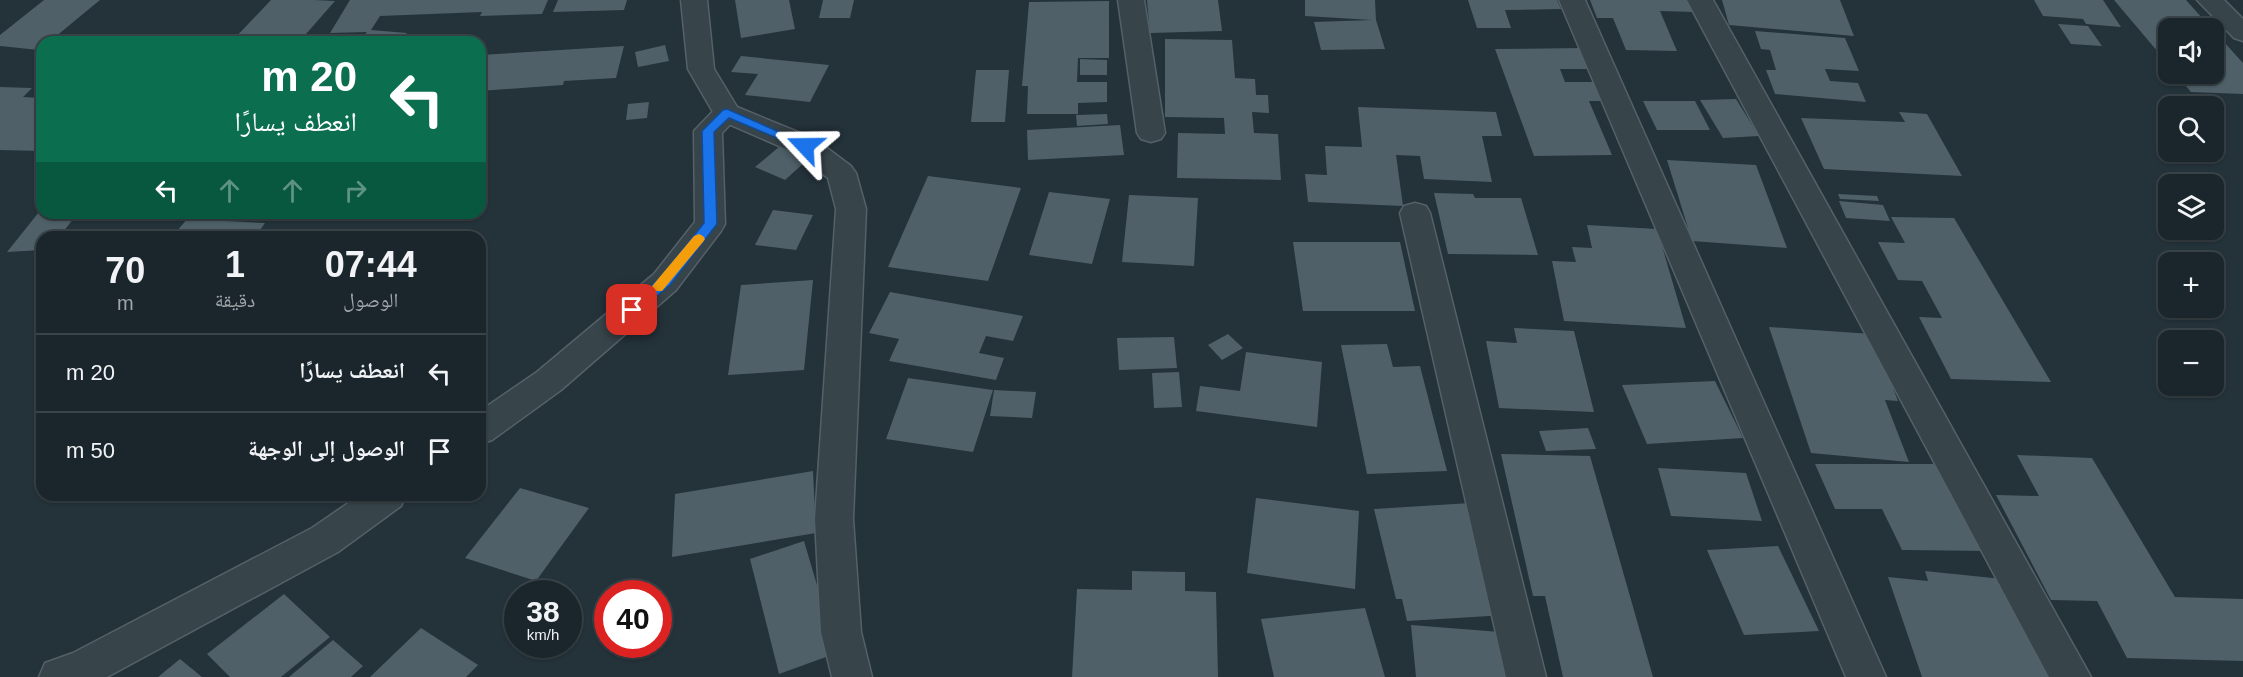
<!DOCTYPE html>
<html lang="ar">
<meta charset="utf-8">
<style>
:root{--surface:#1b262c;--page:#242e34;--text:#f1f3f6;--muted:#a0a5a9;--line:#394348}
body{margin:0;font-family:Helvetica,"Noto Naskh Arabic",sans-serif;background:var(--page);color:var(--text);direction:rtl;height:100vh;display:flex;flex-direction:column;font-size:22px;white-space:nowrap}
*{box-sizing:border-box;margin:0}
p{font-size:20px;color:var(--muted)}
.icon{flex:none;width:33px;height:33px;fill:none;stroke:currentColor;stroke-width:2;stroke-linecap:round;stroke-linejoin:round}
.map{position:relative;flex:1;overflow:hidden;direction:ltr}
.panel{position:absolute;left:36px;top:231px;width:450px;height:270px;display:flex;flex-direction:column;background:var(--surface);border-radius:18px;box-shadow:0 2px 4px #0004,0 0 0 2px var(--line);direction:rtl}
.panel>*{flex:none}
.banner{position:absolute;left:36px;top:36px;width:450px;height:183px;border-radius:18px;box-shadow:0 2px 4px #0004,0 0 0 2px var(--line);direction:rtl;background:#0b6e4f;color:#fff;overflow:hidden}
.controls{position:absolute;left:2158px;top:18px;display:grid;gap:12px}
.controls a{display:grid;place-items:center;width:66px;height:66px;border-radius:12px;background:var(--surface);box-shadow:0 2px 4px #0004,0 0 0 2px var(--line);font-size:30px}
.speed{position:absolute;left:504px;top:580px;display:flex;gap:12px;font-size:30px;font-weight:700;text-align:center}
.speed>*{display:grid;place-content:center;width:78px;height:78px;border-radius:50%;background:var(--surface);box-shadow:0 2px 4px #0004,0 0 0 2px var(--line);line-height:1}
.speed small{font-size:15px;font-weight:400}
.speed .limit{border:9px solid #d22;background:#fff;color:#111}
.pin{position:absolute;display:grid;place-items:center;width:51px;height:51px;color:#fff;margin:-26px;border-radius:12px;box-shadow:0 3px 9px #0006}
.me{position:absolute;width:66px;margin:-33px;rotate:293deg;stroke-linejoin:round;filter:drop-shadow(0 0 4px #0008)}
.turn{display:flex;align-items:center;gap:21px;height:126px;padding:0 30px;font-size:27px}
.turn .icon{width:78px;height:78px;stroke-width:2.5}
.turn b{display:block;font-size:42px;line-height:51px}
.lanes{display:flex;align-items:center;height:57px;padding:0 30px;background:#0003;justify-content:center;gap:30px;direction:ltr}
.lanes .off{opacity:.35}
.eta{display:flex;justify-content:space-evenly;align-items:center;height:102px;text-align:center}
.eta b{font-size:36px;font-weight:600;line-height:42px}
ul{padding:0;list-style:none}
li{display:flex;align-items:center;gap:18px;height:78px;padding:0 30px;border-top:2px solid var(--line)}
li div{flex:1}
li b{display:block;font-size:22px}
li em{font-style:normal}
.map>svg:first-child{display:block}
.building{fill:#4f6068}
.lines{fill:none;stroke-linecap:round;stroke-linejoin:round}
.minor-casing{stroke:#556168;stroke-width:3}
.tertiary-casing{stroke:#556168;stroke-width:3}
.minor{fill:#37444a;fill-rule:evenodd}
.tertiary{fill:#37444a;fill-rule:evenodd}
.route{fill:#1a73e8;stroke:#114b97;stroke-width:1.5}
.slow{fill:#f59e0b}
</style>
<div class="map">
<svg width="2243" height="677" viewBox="0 0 2243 677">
<rect width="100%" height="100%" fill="#24323a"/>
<g class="building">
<path d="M44,0H100L49,42H42V47L39,50L0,46V35Z"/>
<path d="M271,0H314L335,1L299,42L233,40Z"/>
<path d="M350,0H548L542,14L480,16L482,12L380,16L371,30L407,33L400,42H358L367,32L330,33Z"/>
<path d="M558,0H627L624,10L553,12Z"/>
<path d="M735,0H789L795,29L741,38Z"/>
<path d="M823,0H854L850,18H819Z"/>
<path d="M1147,0H1218L1222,31L1150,33Z"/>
<path d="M1305,0H1375L1376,20L1385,49L1321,50L1314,22L1372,20L1305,16Z"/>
<path d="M1468,0H1557L1561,9L1505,10L1511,28H1477Z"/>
<path d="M1590,0H1688L1694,12L1660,11L1677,51L1626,50L1613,18H1597Z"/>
<path d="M1722,0H1840L1854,36L1729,25Z"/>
<path d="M2034,0H2103L2121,27L2086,24L2083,19L2043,16Z"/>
<path d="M2114,0H2186L2211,28H2169V65Z"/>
<path d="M1109,1V58H1078L1077,82H1107V102L1078,103V114H1027L1028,86H1022L1029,2Z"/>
<path d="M2058,24L2088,26L2102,46L2071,44Z"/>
<path d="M1755,31L1845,38L1859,71L1825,69L1830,81L1858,83L1866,102L1775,94L1766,70H1776L1770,50L1761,49Z"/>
<path d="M2214,31L2243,63V94L2191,92L2176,74H2214Z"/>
<path d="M1165,39L1232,40L1235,78L1255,79L1256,95H1268L1269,113L1252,112L1254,133L1278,134L1281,180L1177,178L1178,133L1225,134L1224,118L1165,117Z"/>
<path d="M665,45L669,61L638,67L635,52Z"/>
<path d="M624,46L616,78L564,81L563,85L480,91V55Z"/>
<path d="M1584,48L1593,69H1560L1565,82H1596L1605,101H1589L1612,155L1534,156L1495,49Z"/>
<path d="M741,56L829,65L810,102L745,95L758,74L731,72Z"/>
<path d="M1080,59L1107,60V75H1080Z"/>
<path d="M976,70H1009L1005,122H971Z"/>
<path d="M0,87L32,88L23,97L42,98V151L0,150Z"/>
<path d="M1736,99L1759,136L1723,138L1700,100Z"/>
<path d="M1643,101H1695L1710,130H1657Z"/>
<path d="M649,102L647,118L626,120L628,104Z"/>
<path d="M1358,107L1496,112L1502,136H1482L1492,182L1424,179L1420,156L1396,155L1403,206L1308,202L1305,174L1327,175L1325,146L1362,147Z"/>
<path d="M1899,112L1927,114L1962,176L1824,169L1801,118L1905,122Z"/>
<path d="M1107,114L1108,124L1077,126L1076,115Z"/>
<path d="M1120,125L1124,155L1028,160L1027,130Z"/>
<path d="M786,141L815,153L785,180L755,167Z"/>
<path d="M1667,160L1756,165L1787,248L1692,241Z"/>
<path d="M928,176L1021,188L988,281L888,267Z"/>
<path d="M1049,192L1110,199L1092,264L1029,255Z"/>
<path d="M1434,193L1473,194L1475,198H1521L1538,255L1448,254Z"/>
<path d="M1838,194L1877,196L1879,201L1840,199Z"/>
<path d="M1129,195L1198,198L1194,266L1122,262Z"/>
<path d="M1839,201L1883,205L1890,221L1846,218Z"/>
<path d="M773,210L813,215L796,250L755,245Z"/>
<path d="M42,211L78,213L59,237H42V250L7,252L39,212Z"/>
<path d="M192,213H233L226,221L265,223L255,237H172Z"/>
<path d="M1891,217L1954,218L2051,382L1951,379L1919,317L1942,318L1922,281L1898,280L1878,242L1905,243Z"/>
<path d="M1587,225L1657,229L1686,328L1564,321L1552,261L1576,262L1572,247L1592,248Z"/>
<path d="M1293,242H1400L1415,311H1303Z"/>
<path d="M813,280L804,370L728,375L741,285Z"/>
<path d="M890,292L1023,316L1013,341L986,336L979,353L1004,358L996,380L889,361L899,339L869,333Z"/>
<path d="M1769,327L1872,334L1898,401L1885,400L1909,462L1811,453Z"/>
<path d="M1514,328L1574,331L1594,412L1499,408L1486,341L1517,343Z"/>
<path d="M1228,334L1243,348L1222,360L1208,345Z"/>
<path d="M1174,337L1177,368L1119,370L1117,338Z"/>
<path d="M1387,344L1393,367L1420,366L1447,471L1367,474L1341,345Z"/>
<path d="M1246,352L1322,362L1317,427L1196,411L1200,386L1240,391Z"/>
<path d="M1179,372L1182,407L1154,408L1152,373Z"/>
<path d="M908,378L993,390L973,452L886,439Z"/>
<path d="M1715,381L1743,438L1647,444L1622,385Z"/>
<path d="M994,390L1036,392L1032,418L990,416Z"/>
<path d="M1588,428L1596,449L1546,451L1539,431Z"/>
<path d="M1501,454L1590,456L1653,677H1563L1545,596H1533Z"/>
<path d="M2017,455L2092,458L2175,597L2243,599V661L2127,658L2097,601L2051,600L1996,495L2039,496Z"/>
<path d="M1815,464H1943L1989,551L1902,550L1882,509H1835Z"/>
<path d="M1658,468L1746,473L1762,521L1671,516Z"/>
<path d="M813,471L816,533L672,557L675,494Z"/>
<path d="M520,488L589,508L536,581L465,558Z"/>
<path d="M1256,498L1359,511L1355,589L1247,573Z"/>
<path d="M1470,503L1506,615L1407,621L1402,599H1396L1374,509Z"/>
<path d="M804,541L837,653L779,674L750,559Z"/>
<path d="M1778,546L1819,631L1744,635L1707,550Z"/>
<path d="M1132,571L1185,572V591L1216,592L1218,677H1072L1077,589L1132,590Z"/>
<path d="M1925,571L2012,580L2052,677H1922L1888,577L1928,581Z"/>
<path d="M284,594L330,637L281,677H230L207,654Z"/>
<path d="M1365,608L1385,677H1274L1261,619Z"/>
<path d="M1411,625L1500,632L1506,677H1416Z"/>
<path d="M421,628L478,665L466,677H370Z"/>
<path d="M333,640L363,666L351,677H289Z"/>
<path d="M180,659L202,677H158Z"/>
</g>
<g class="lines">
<defs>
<g id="minor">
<path d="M1118,0H1144L1165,133L1161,139L1151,142L1141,139L1137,133Z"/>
<path d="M1559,0H1585L1886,677H1846Z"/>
<path d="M1687,0H1713L2091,677H2049Z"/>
<path d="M2197,0H2224L2243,19V41L2234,38Z"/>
<path d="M727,104L737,107L741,113L722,133L725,224L721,231L676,290L561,390L492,440L480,444V411L537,372L654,274L695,222L694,131L717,107Z"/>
<path d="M1415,203L1426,206L1430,213L1546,677H1506L1400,213L1404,206Z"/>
<path d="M360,495H406L401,506L338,552L107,677H39L45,663L73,653L312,528Z"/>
</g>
<path id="tertiary" d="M681,0H707L714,69L737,107L815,139L851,166L856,173L866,209L853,519L861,632L872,677H832L821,632L815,519L836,209L828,178L795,153L717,119L688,69Z"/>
</defs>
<use href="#minor" class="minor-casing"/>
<use href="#tertiary" class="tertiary-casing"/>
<use href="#minor" class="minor"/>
<use href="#tertiary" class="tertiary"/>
</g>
<path class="route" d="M727,109L811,146L805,149L801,148L729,118L714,132L717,224L670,285L636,313H627L625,310L627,306L660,278L704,223L702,131L723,110Z"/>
<path class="slow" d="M699,234L703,236L705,239L703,242L662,291H653L651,288L653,285L694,236Z"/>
</svg>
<div class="controls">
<a><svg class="icon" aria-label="sound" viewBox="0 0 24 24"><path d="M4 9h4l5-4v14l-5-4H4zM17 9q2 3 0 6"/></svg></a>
<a><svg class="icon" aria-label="search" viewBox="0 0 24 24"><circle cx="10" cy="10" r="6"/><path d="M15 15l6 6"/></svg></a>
<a><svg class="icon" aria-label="layers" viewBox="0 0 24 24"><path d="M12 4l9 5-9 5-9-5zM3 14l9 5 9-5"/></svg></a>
<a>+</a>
<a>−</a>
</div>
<div class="speed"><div>38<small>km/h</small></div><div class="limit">40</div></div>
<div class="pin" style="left:632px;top:310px;background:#d93025"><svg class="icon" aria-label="arrive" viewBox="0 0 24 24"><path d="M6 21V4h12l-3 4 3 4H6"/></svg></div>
<svg class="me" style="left:805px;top:146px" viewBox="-20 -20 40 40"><path d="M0-17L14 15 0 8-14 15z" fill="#1a73e8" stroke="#fff" stroke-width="4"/></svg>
<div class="banner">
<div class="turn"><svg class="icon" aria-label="left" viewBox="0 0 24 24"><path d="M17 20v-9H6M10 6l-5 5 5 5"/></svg><div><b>20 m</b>انعطف يسارًا</div></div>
<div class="lanes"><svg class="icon" aria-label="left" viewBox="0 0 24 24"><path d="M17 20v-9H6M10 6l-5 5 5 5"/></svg><svg class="icon off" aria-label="ahead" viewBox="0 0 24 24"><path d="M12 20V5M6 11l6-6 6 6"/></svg><svg class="icon off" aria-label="ahead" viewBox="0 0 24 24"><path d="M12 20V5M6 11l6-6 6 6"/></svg><svg class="icon off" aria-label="right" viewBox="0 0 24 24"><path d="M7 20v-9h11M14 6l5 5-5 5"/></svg></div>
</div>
<section class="panel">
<div class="eta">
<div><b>07:44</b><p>الوصول</p></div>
<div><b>1</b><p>دقيقة</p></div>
<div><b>70</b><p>m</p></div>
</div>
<ul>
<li><svg class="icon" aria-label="left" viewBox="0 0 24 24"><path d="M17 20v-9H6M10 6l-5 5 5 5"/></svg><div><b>انعطف يسارًا</b></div><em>20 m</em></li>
<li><svg class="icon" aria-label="arrive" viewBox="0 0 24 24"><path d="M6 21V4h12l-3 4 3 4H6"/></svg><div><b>الوصول إلى الوجهة</b></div><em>50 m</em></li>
</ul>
</section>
</div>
